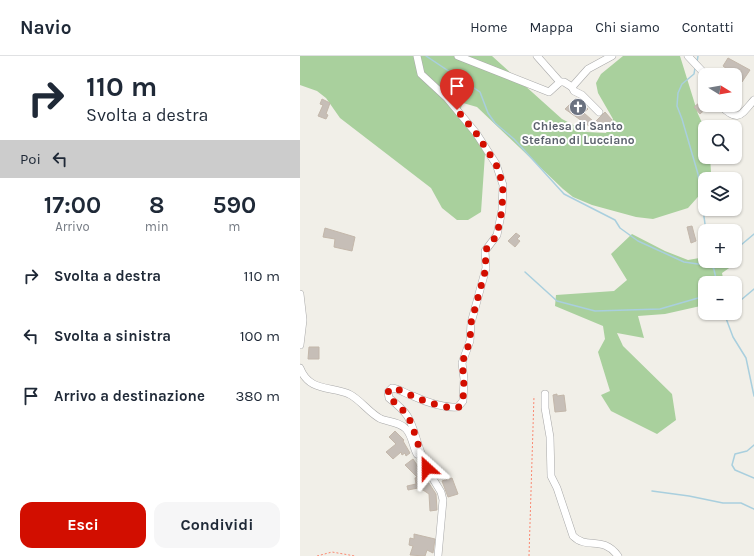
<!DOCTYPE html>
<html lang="it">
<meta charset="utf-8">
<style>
:root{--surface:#fff;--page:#f6f6f7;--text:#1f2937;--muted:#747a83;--line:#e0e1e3;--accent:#d20e00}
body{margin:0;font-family:Karla,sans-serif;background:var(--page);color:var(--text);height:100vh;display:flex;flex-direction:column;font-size:15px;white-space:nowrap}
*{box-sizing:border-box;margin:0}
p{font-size:13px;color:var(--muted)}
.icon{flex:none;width:22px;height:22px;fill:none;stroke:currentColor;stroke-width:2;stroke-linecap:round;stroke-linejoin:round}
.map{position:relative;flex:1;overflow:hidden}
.panel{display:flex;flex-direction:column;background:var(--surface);width:300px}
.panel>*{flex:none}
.banner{background:#fff;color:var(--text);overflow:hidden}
.needle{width:26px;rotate:101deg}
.tools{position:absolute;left:398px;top:12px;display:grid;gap:8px}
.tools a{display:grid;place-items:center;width:44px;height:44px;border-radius:8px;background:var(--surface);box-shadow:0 1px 3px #0004;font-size:20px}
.pin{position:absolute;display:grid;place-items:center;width:34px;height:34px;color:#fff;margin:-41px -17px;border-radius:50% 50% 50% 0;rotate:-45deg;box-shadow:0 0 4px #0007}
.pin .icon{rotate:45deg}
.me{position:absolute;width:44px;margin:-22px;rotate:336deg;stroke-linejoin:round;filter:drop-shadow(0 0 3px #0008)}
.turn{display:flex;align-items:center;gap:14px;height:84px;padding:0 20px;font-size:18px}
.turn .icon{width:52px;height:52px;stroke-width:2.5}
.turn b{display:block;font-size:28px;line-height:34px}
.then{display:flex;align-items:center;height:38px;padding:0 20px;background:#0003;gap:8px;font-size:15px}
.eta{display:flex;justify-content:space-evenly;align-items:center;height:68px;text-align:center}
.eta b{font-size:24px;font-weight:700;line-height:28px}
.cta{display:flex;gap:8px;margin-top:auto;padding:8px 20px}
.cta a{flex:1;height:46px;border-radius:12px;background:var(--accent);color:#fff;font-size:16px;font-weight:700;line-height:46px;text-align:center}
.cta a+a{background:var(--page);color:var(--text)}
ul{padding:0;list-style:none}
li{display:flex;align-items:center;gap:12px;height:60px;padding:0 20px}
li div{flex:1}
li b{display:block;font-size:15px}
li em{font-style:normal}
header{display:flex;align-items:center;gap:24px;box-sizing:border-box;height:56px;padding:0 20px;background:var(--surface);border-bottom:1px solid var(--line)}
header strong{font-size:19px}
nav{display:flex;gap:22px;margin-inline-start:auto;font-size:14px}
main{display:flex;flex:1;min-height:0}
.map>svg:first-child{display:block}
.forest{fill:#a9d09d}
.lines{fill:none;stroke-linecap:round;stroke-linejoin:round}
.stream{stroke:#a9cfde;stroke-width:1.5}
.building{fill:#c6beb7;stroke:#c3b7aa}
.minor-casing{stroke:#a8a8a8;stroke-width:8}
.path{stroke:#fa8871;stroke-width:1;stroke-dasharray:2 2;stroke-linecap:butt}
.minor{stroke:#fff;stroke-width:7}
.route{stroke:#d20e00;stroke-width:7;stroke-dasharray:0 12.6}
.labels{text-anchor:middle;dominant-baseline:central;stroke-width:4;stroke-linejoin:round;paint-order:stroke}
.worship-label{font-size:12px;font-weight:bold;fill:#5b616d;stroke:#fff}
</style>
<header>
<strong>Navio</strong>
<nav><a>Home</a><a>Mappa</a><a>Chi siamo</a><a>Contatti</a></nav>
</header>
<main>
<section class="panel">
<div class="banner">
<div class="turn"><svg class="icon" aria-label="right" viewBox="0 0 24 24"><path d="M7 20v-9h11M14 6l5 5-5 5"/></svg><div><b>110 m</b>Svolta a destra</div></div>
<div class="then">Poi<svg class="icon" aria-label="left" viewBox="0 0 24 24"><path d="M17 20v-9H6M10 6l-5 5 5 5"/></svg></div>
</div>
<div class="eta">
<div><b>17:00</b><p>Arrivo</p></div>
<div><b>8</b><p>min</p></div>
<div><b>590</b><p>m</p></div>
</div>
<ul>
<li><svg class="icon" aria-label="right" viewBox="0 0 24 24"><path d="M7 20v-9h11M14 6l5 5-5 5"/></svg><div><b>Svolta a destra</b></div><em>110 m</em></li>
<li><svg class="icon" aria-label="left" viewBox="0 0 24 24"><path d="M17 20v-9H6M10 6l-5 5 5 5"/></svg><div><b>Svolta a sinistra</b></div><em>100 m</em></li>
<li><svg class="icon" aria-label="arrive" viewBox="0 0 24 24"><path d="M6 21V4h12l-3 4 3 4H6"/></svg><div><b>Arrivo a destinazione</b></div><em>380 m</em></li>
</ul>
<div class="cta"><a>Esci</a><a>Condividi</a></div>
</section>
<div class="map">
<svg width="454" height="500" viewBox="0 0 454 500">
<rect width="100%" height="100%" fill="#f1efe8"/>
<g class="forest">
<path d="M0,0H192L262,63L287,76L306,77L313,63L298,37L296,27L301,18L323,0H380L398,58L405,73V101H410L411,116L410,123H405V133L388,152L353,163L336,161L292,149L273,141L263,133L177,51L163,47L160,54L185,98L181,156L168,164H157L142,152L131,132L40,62L26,42L17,35L0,29Z"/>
<path d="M332,178L365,195L388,204L405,201V205H413L417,208L423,205H435V199L441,196L442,203L422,217L424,227H405V249L365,258L338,260L344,282L317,277L323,290L372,338L376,364L357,378L311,355L301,339L310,335L298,296L305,283L303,270L255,250L256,239L314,235L327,224L311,198Z"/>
</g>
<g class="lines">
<g class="stream">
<path d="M126,0L180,36L188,57L195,67L214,83L264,138L315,164L320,172L338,185L384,206L398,208H413"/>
<path d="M397,6L398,0"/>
<path d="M395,12L394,18L382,28L378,37L377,50L382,63L398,118L406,175"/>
<path d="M435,194L454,178"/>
<path d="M412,205L417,227"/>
<path d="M413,212L421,205"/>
<path d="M225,216L257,245L295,255L360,253L405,240"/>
<path d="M435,249L454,233"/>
<path d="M424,257L433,281L446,302L454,340"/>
<path d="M454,389L447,395L435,398L432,409L435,414L454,422"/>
<path d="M352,435L389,440L423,447H441L454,453"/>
</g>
</g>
<g class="building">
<path d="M428,2L450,14L442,26L435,21V19H432L426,15L427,13L423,10Z"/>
<path d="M276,42L288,53L284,57L293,65L289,70L265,53Z"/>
<path d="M405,42V49H410L400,58L394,51Z"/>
<path d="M22,43L30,47L26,58L28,59L26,63L18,60L23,49L20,48Z"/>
<path d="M305,56L312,64L302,74L294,67Z"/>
<path d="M392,170L396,185L391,187L387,171Z"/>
<path d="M25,172L55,181L52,195L34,191L35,183L23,181Z"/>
<path d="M216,177L220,180L217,183L220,185L215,191L208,185Z"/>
<path d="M9,291H19V303H8Z"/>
<path d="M257,338V340L264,339L266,355L255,356L253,339Z"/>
<path d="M95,375L104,384L103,385L110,397L106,400L105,397L102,399L101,396L93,403L86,396L96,388L89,381Z"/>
<path d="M113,403L136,438L137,454L130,455L129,438L123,434L118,432L108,434L107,430L116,428L115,422L117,421L105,409Z"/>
<path d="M152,422L158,438L148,441L142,425Z"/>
<path d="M114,478L135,483L133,497L127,494L125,500L110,499L113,490L109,489L110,482L114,483Z"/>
</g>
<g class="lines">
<defs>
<g id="minor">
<path d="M117,0L121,18L147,42L176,77L196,108L203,129L202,154L197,179L185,195L186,212L171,267L170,285L162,307L164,323L163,345L158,351C144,352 126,346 113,340C106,338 100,333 92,332L88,336L89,342C112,360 110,364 119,391C121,398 125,405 127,412"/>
<path d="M158,0L249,36L260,26H264L272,31L288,13L312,0"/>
<path d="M237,0L260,26"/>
<path d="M388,0L403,16L405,24"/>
<path d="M272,31L274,35L282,39L299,56"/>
<path d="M420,49C438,67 440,60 454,44"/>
<path d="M0,238L3,264L0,289"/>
<path d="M0,312C9,336 31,330 49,338C61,344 69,357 81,363C89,366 100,366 106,373C112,379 113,391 117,398"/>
<path d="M245,338V352L250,381L251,420L257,432L273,480C287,494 303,479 318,500"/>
<path d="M124,408L141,436L143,444L138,500"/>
</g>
</defs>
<use href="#minor" class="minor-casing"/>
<g class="path">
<path d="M17,500L32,496L55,500"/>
<path d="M229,500L234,340"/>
</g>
<use href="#minor" class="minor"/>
</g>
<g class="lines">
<path class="route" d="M127,412C125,405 121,398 119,391C110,364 112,360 89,342L88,336L92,332C100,333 106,338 113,340C126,346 144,352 158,352L163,345L164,323L162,307L170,285L171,267L186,212L185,195L197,179L202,154L203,129L196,108L176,77L157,54"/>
</g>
<defs>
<symbol id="church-disc" viewBox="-11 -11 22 22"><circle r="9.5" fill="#6b7280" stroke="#fff"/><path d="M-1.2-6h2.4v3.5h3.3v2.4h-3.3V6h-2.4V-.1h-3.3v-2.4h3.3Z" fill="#fff"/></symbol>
</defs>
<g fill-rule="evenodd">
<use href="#church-disc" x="268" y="41" width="20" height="20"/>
</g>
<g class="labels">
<g class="worship-label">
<text x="278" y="70">Chiesa di Santo<tspan x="278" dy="14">Stefano di Lucciano</tspan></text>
</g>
</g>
</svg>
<div class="tools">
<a><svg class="needle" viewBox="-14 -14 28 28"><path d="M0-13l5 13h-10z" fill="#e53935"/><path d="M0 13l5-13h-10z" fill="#747a83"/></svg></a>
<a><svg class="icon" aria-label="search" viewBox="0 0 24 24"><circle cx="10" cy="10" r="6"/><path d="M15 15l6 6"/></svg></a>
<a><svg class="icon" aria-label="layers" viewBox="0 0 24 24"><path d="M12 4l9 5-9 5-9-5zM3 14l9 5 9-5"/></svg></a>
<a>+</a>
<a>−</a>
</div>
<div class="pin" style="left:157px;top:54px;background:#d93025"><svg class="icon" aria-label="arrive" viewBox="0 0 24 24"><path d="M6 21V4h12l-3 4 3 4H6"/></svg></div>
<svg class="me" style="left:127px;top:412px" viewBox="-20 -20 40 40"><path d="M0-17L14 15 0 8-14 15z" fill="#d20e00" stroke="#fff" stroke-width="4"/></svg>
</div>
</main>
